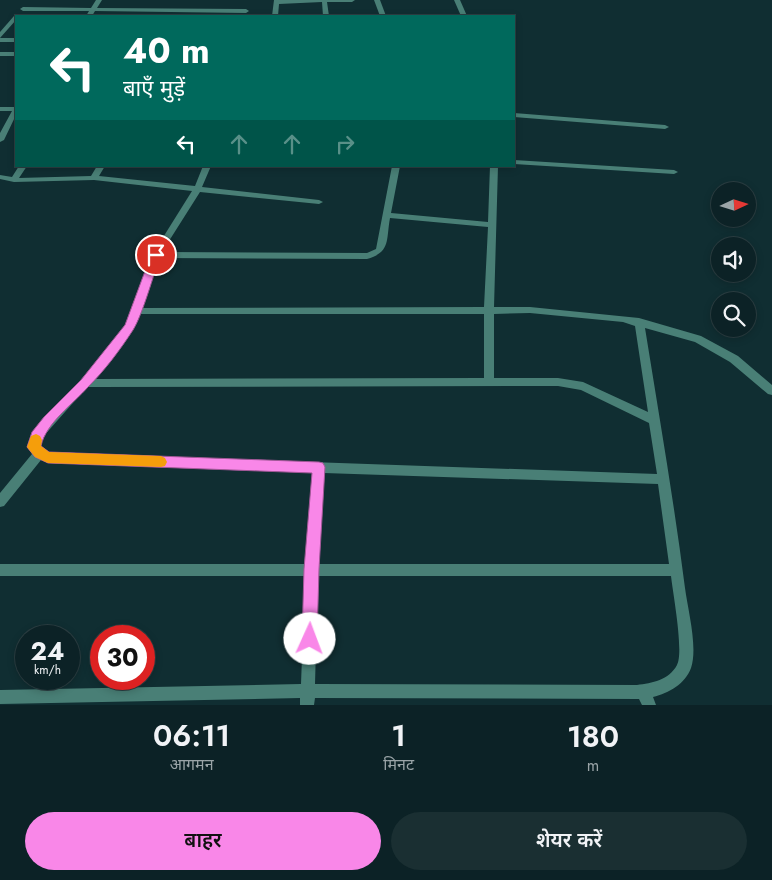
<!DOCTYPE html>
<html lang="hi">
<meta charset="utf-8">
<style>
:root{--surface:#0c2226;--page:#1a2f32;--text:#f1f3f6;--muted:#9aa4a7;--line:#2c3f43;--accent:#f987e8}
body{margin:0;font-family:Jost,"Noto Sans Devanagari",sans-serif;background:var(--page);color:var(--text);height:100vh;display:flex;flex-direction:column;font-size:19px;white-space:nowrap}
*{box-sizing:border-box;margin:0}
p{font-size:16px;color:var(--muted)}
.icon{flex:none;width:28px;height:28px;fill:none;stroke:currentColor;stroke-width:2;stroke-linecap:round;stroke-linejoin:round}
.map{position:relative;height:705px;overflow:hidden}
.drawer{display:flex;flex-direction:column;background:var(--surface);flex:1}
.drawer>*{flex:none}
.top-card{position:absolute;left:15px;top:15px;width:500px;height:152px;border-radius:0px;box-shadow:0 2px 8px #0003,0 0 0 1px var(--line);background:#00695c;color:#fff;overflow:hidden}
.needle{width:32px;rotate:86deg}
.controls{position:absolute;left:711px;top:182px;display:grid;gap:10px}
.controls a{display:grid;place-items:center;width:45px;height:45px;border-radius:50%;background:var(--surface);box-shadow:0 2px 8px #0003,0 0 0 1px var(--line);font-size:25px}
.speed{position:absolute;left:15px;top:625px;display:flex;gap:10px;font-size:25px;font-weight:700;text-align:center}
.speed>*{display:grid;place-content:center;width:65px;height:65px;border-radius:50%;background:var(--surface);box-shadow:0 2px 8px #0003,0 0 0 1px var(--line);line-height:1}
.speed small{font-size:12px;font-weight:400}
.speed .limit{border:8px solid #d22;background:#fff;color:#111}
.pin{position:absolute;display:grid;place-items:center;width:42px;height:42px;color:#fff;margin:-21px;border:2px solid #fff;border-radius:50%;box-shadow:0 1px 5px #0007}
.me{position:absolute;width:55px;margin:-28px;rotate:2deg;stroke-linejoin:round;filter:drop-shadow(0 0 4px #0008)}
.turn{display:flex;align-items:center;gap:18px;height:105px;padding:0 25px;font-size:22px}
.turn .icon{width:65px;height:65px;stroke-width:2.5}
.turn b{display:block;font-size:35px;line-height:42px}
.lanes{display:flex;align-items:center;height:48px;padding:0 25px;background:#0003;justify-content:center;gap:25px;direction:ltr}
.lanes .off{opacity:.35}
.eta{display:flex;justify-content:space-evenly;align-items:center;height:85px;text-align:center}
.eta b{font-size:30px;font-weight:600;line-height:35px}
.cta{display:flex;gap:10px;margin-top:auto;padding:10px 25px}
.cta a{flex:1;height:58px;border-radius:30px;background:var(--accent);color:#111;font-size:20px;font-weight:600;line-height:58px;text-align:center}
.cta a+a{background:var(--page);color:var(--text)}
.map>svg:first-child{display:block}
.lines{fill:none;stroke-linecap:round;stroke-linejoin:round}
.minor{fill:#497f76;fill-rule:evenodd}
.route{fill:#f987e8;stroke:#a25897}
.slow{fill:#f59e0b}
</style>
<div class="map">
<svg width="772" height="705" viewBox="0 0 772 705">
<rect width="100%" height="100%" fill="#102e32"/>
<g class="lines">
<g class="minor">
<path d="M96,0H102L97,8L246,9L249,11L246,13L95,11L92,16H86L89,11H23L20,9L23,7L91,8Z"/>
<path d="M274,0H355L352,2H327L329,16H323L322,2L279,4L278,16H272Z"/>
<path d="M374,0H380L386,16H380Z"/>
<path d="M454,0H460L467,16H461Z"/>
<path d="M14,16H18H16V20L0,38V32Z"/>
<rect x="0" y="38" width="16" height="4"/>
<rect x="0" y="52" width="16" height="4"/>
<path d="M0,107H16V115L4,140L0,142V133L12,111H0Z"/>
<path d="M514,113L665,125L669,127L665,129L514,117Z"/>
<path d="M514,160L674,170L678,172L674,174L514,164Z"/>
<path d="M19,166H27L19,178L91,176L97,166H105L99,176L195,186L203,166H211L202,187L319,200L323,202L319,204L200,192L162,252L367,253L376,249L392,166H400L391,213L488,222L490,166H498L494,307H530L639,318L701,336L738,356L772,385V395L768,394L730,362L695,342L645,328C659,415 674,502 685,588C688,611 698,647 691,668C685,684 669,693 653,697L656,705H642L639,699L315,698L314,705H300V698L0,704V690L301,684L305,576H0V564H306L313,472L48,463L41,460L4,506L0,507V493L32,454L28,447L33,433L103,355L126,325L152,255L192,191L94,180L14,182L0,179V175L12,177ZM390,218L488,227L484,307L141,308L159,258L367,259C391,252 386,240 390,218ZM530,313L623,322L635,326L648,412L583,382L558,378H494V314ZM139,314H484V378L95,379C112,360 130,339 139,314ZM558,386L581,390L649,423L657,474L49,453L43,451L40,446L42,438L87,387ZM324,473L658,484L669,564H319ZM318,576H671C673,594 684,652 677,665C669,680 652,683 637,685L315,684Z"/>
</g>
</g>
<path class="route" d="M156,252L161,255C153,275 143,314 133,330C120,350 105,370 88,387C73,404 46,423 41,446L49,452L319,462L323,463L325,467L319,569L317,639L315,644L310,646L304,644L302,639L304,569L312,473L48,463L35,457L27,447L32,432L44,417L81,380L125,325L151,255Z"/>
<path class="slow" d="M36,434L40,436L42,440L41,446L49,452L161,456L165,458L167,462L165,466L161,467L48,463L35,457L27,447L31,436Z"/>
</svg>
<div class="controls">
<a><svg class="needle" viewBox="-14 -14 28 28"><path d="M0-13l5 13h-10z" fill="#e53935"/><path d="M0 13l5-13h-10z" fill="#9aa4a7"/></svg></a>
<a><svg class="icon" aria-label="sound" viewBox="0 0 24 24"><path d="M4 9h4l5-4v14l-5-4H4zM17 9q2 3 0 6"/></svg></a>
<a><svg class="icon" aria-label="search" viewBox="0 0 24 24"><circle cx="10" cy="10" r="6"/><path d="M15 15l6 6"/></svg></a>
</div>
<div class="speed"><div>24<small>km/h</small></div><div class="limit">30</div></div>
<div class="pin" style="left:156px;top:255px;background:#d93025"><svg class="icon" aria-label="arrive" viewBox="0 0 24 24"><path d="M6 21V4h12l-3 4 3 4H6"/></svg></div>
<svg class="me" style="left:310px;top:639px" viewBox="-20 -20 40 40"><circle r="19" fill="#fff"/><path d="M0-13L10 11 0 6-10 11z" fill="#f987e8"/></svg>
<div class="top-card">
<div class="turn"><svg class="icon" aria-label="left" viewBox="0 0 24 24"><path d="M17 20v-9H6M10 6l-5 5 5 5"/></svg><div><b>40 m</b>बाएँ मुड़ें</div></div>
<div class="lanes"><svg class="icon" aria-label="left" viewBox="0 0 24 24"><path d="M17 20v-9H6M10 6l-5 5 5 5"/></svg><svg class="icon off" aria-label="ahead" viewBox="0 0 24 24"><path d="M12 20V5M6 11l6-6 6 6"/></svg><svg class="icon off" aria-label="ahead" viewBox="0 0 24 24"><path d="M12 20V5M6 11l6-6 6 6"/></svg><svg class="icon off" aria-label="right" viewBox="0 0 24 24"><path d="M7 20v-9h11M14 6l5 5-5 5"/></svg></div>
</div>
</div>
<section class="drawer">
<div class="eta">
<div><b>06:11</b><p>आगमन</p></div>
<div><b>1</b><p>मिनट</p></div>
<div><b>180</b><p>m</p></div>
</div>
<div class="cta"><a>बाहर</a><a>शेयर करें</a></div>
</section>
